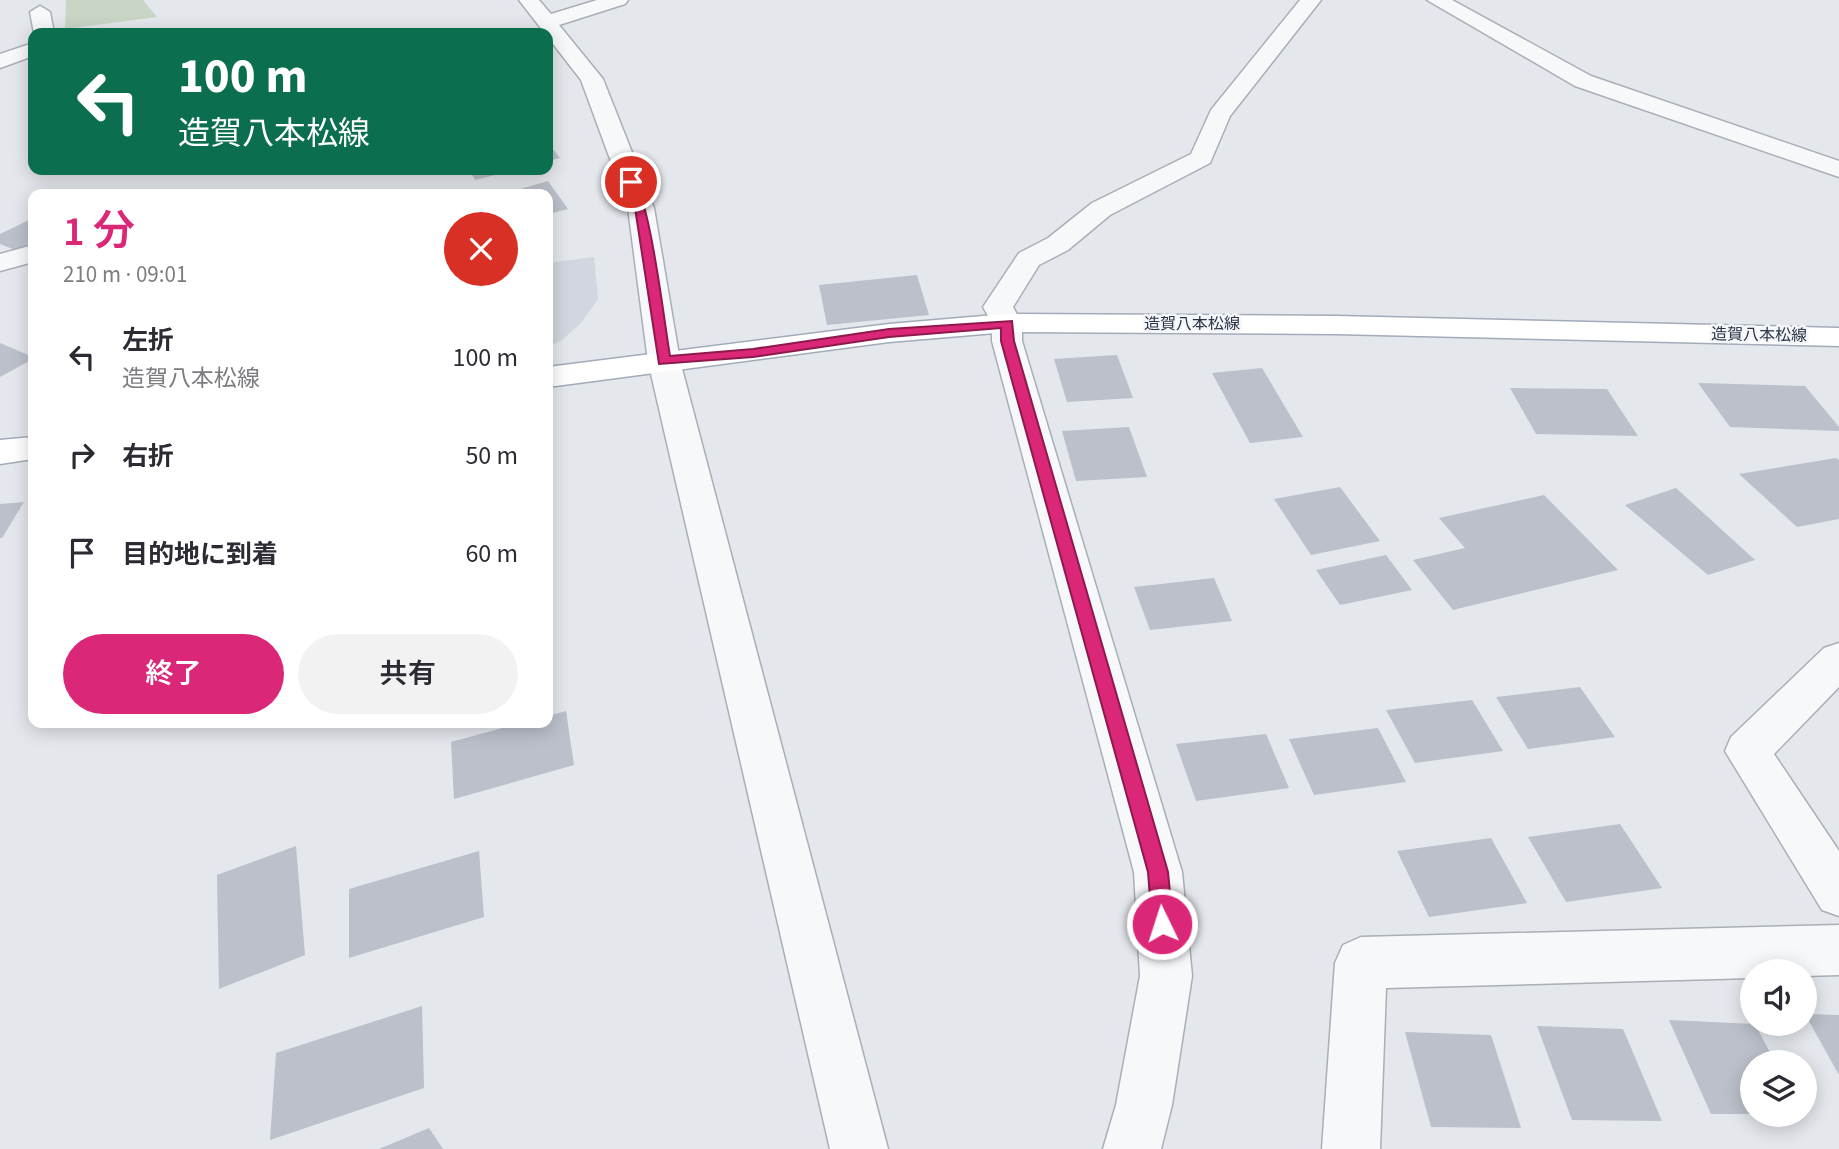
<!DOCTYPE html>
<html lang="ja">
<meta charset="utf-8">
<style>
:root{--surface:#fff;--page:#f2f2f3;--text:#2b2b33;--muted:#7c7c81;--accent:#db2777}
body{margin:0;font-family:"Source Sans 3","Noto Sans JP",sans-serif;background:var(--page);color:var(--text);height:100vh;display:flex;flex-direction:column;font-size:26px;white-space:nowrap}
*{box-sizing:border-box;margin:0}
p{font-size:23px;color:var(--muted)}
.icon{flex:none;width:38px;height:38px;fill:none;stroke:currentColor;stroke-width:2;stroke-linecap:round;stroke-linejoin:round}
.map{position:relative;flex:1;overflow:hidden}
.sheet{position:absolute;left:28px;top:189px;width:525px;height:539px;display:flex;flex-direction:column;background:var(--surface);border-radius:14px;box-shadow:0 4px 18px #0003}
.sheet>*{flex:none}
.banner{position:absolute;left:28px;top:28px;width:525px;height:147px;border-radius:14px;box-shadow:0 4px 18px #0003;background:#0b6e4f;color:#fff;overflow:hidden}
.tools{position:absolute;left:1740px;top:959px;display:grid;gap:14px}
.tools a{display:grid;place-items:center;width:77px;height:77px;border-radius:50%;background:var(--surface);box-shadow:0 4px 18px #0003;font-size:35px}
.pin{position:absolute;display:grid;place-items:center;width:60px;height:60px;color:#fff;margin:-30px;border:4px solid #fff;border-radius:50%;box-shadow:0 2px 7px #0007}
.me{position:absolute;width:77px;margin:-38px;rotate:356deg;stroke-linejoin:round;filter:drop-shadow(0 0 5px #0008)}
.turn{display:flex;align-items:center;gap:24px;height:147px;padding:0 35px;font-size:32px}
.turn .icon{width:91px;height:91px;stroke-width:2.5}
.turn b{display:block;font-size:49px;line-height:60px}
.round{display:grid;place-items:center;flex:none;width:74px;height:74px;border-radius:37px;background:var(--page)}
.summary{display:flex;align-items:center;justify-content:space-between;height:119px;padding:0 35px}
h1{font-size:42px;font-weight:600;line-height:52px;color:var(--accent)}
.button{display:flex;gap:14px;margin-top:auto;padding:14px 35px}
.button a{flex:1;height:80px;border-radius:42px;background:var(--accent);color:#fff;font-size:28px;font-weight:600;line-height:80px;text-align:center}
.button a+a{background:var(--page);color:var(--text)}
ul{padding:0;list-style:none}
li{display:flex;align-items:center;gap:21px;height:98px;padding:0 35px}
li div{flex:1}
li b{display:block;font-size:26px}
li em{font-style:normal}
.map>svg:first-child{display:block}
.built{fill:#d2d6de}
.green{fill:#c9d6c5}
.building{fill:#bbc0ca}
.lines{fill:none;stroke-linecap:round;stroke-linejoin:round}
.minor-casing{stroke:#a9aeb7;stroke-width:3}
.major-casing{stroke:#a3abb8;stroke-width:3}
.minor{fill:#f7f8fa;fill-rule:evenodd}
.major{fill:#fff;fill-rule:evenodd}
.route{fill:#db2777;stroke:#8e194d;stroke-width:2}
.labels{text-anchor:middle;dominant-baseline:central;stroke-width:5;stroke-linejoin:round;paint-order:stroke}
.far-street-label{font-size:16px;fill:#2b3445;stroke:#f4f6f9}
</style>
<div class="map">
<svg width="1839" height="1149" viewBox="0 0 1839 1149">
<rect width="100%" height="100%" fill="#e4e7ec"/>
<path class="built" d="M594,257L598,299L581,323L562,340L548,347V263Z"/>
<path class="green" d="M66,0H143L157,17L65,29Z"/>
<g class="building">
<path d="M548,143L560,158L548,161Z"/>
<path d="M469,170H511V171L475,180Z"/>
<path d="M548,181L568,209L548,214V194H503Z"/>
<path d="M33,218V243L18,251L0,244V234Z"/>
<path d="M917,275L929,315L827,325L819,285Z"/>
<path d="M0,343L33,357V359L0,377Z"/>
<path d="M1117,355L1133,398L1067,402L1054,359Z"/>
<path d="M1262,368L1303,437L1250,443L1212,373Z"/>
<path d="M1698,383L1805,386L1839,427V431L1730,427Z"/>
<path d="M1510,388L1607,389L1638,436L1536,434Z"/>
<path d="M1129,427L1147,477L1076,481L1062,431Z"/>
<path d="M1836,458L1839,460V519L1797,527L1739,474Z"/>
<path d="M1340,487L1380,541L1311,555L1274,499Z"/>
<path d="M1676,488L1755,560L1708,575L1625,505Z"/>
<path d="M1544,495L1618,570L1453,610L1413,560L1465,548L1439,518Z"/>
<path d="M24,502L2,538H0V504Z"/>
<path d="M1386,555L1412,590L1340,605L1316,570Z"/>
<path d="M1214,578L1232,621L1150,630L1134,587Z"/>
<path d="M1580,687L1615,737L1528,749L1496,697Z"/>
<path d="M1472,700L1503,751L1415,763L1386,710Z"/>
<path d="M566,711L574,765L454,799L451,742L521,723H548V716Z"/>
<path d="M1378,728L1406,782L1314,795L1289,739Z"/>
<path d="M1266,734L1289,788L1196,801L1176,744Z"/>
<path d="M1620,824L1662,888L1566,902L1528,837Z"/>
<path d="M1491,838L1527,903L1429,917L1397,851Z"/>
<path d="M296,846L305,955L219,989L217,875Z"/>
<path d="M479,851L484,917L349,958V889Z"/>
<path d="M422,1006L424,1088L270,1140L276,1053Z"/>
<path d="M1805,1014L1839,1015V1075Z"/>
<path d="M1669,1020L1755,1024L1775,1062H1752V1114H1711Z"/>
<path d="M1537,1026L1623,1029L1662,1121L1572,1120Z"/>
<path d="M1405,1032L1491,1035L1521,1128L1431,1127Z"/>
<path d="M429,1128L443,1149H379Z"/>
</g>
<g class="lines">
<defs>
<g id="minor">
<path d="M519,0H539L551,14L597,0H628L625,4L559,25L603,79L654,208L680,361L888,1149H830L648,361L628,208L581,80Z"/>
<path d="M1300,0H1321L1230,116L1210,163L1110,215L1068,250L1039,265L1013,307L1022,323V341L1182,872L1192,976L1172,1105L1161,1149H1103L1116,1105L1140,976L1134,872L992,341V323L983,307L1019,253L1048,238L1092,203L1191,154L1211,110Z"/>
<path d="M1427,0H1452L1591,76L1839,161V177L1575,86Z"/>
<path d="M40,6L50,12L54,33H34L30,12Z"/>
<path d="M33,43V56L0,68V54Z"/>
<path d="M33,245V262L0,271V254Z"/>
<path d="M1839,643V687L1774,754L1839,851V916L1822,910L1725,751L1731,737L1824,648Z"/>
<path d="M1839,925V975L1804,976V971H1752V978L1386,988L1380,1149H1322L1335,963L1343,945L1361,937Z"/>
</g>
<g id="major">
<path d="M1007,314L1336,316L1839,328V346L1336,334L1007,332L889,342L548,387V367L889,324Z"/>
<path d="M33,437V459L0,464V440Z"/>
</g>
</defs>
<use href="#minor" class="minor-casing"/>
<use href="#major" class="major-casing"/>
<use href="#minor" class="minor"/>
<use href="#major" class="major"/>
</g>
<path class="route" d="M631,179C649,187 665,329 670,356L753,349L889,329L1012,321L1014,341L1168,872L1173,924L1169,931L1162,934L1155,931L1152,924L1148,872L1001,341V328L889,337L753,357L659,364L635,208L626,182Z"/>
<g class="labels">
<g class="far-street-label">
<text x="1192" y="324">造賀八本松線</text>
<text transform="translate(1759 335) rotate(1)">造賀八本松線</text>
</g>
</g>
</svg>
<div class="tools">
<a><svg class="icon" aria-label="sound" viewBox="0 0 24 24"><path d="M4 9h4l5-4v14l-5-4H4zM17 9q2 3 0 6"/></svg></a>
<a><svg class="icon" aria-label="layers" viewBox="0 0 24 24"><path d="M12 4l9 5-9 5-9-5zM3 14l9 5 9-5"/></svg></a>
</div>
<div class="pin" style="left:631px;top:182px;background:#d93025"><svg class="icon" aria-label="arrive" viewBox="0 0 24 24"><path d="M6 21V4h12l-3 4 3 4H6"/></svg></div>
<svg class="me" style="left:1162px;top:924px" viewBox="-20 -20 40 40"><circle r="17" fill="#db2777" stroke="#fff" stroke-width="3"/><path d="M0-11L8 9 0 5-8 9z" fill="#fff"/></svg>
<div class="banner">
<div class="turn"><svg class="icon" aria-label="left" viewBox="0 0 24 24"><path d="M17 20v-9H6M10 6l-5 5 5 5"/></svg><div><b>100 m</b>造賀八本松線</div></div>
</div>
<section class="sheet">
<div class="summary"><div><h1>1 分</h1><p>210 m · 09:01</p></div><a class="round" style="background:#d93025;color:#fff"><svg class="icon" aria-label="close" viewBox="0 0 24 24"><path d="M6 6l12 12M18 6L6 18"/></svg></a></div>
<ul>
<li><svg class="icon" aria-label="left" viewBox="0 0 24 24"><path d="M17 20v-9H6M10 6l-5 5 5 5"/></svg><div><b>左折</b><p>造賀八本松線</p></div><em>100 m</em></li>
<li><svg class="icon" aria-label="right" viewBox="0 0 24 24"><path d="M7 20v-9h11M14 6l5 5-5 5"/></svg><div><b>右折</b></div><em>50 m</em></li>
<li><svg class="icon" aria-label="arrive" viewBox="0 0 24 24"><path d="M6 21V4h12l-3 4 3 4H6"/></svg><div><b>目的地に到着</b></div><em>60 m</em></li>
</ul>
<div class="button"><a>終了</a><a>共有</a></div>
</section>
</div>
